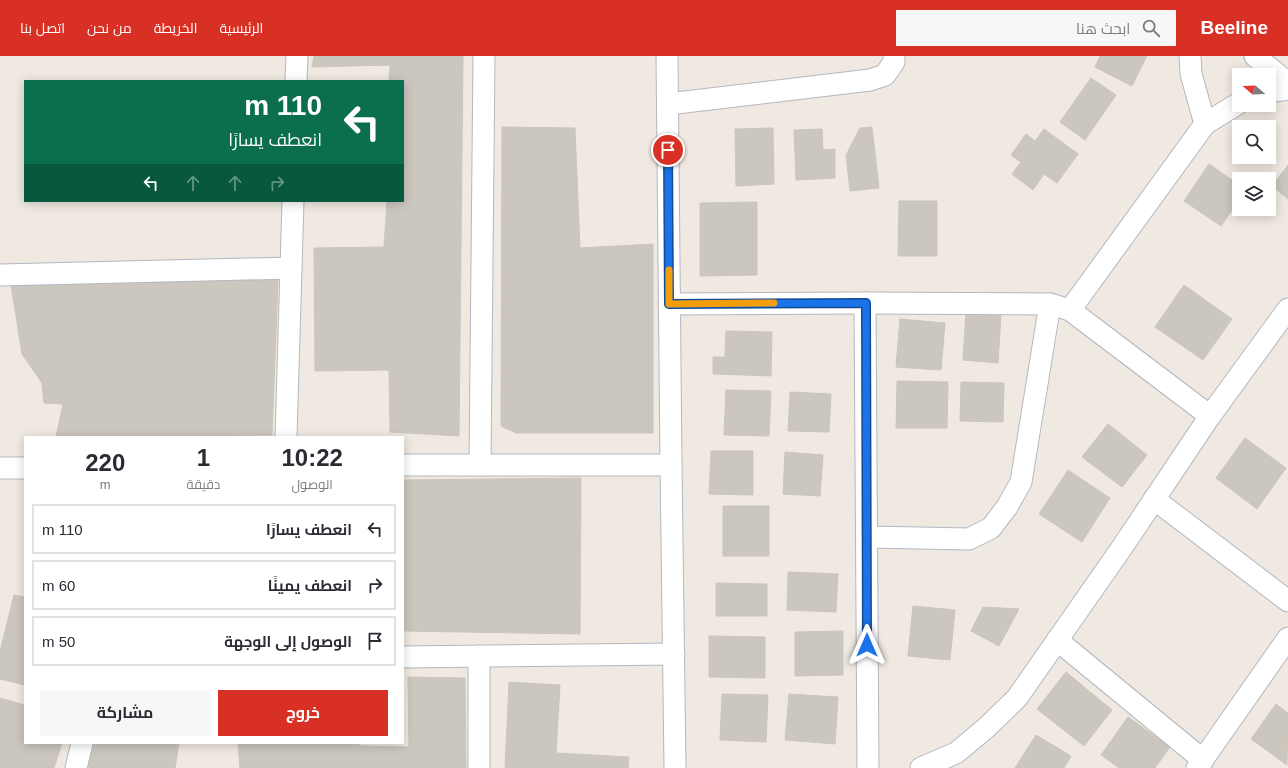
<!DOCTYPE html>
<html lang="ar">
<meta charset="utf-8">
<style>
:root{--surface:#fff;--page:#f7f7f7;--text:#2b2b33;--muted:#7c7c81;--line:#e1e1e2;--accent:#d93025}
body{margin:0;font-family:Arial,Cairo,sans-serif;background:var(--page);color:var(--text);direction:rtl;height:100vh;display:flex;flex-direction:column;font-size:15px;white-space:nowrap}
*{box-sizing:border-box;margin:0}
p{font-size:13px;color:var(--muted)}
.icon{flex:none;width:22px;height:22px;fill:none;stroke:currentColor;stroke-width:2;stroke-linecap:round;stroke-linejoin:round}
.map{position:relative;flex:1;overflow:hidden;direction:ltr}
.side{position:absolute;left:24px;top:380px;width:380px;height:308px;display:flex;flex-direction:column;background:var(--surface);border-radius:0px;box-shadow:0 2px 10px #0003;direction:rtl}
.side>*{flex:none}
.top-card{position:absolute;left:24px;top:24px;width:380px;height:122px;border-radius:0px;box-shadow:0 2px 10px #0003;direction:rtl;background:#0b6e4f;color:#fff;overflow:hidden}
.needle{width:26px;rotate:289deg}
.buttons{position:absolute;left:1232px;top:12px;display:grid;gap:8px}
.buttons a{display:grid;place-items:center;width:44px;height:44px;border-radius:0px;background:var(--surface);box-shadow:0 2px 10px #0003;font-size:20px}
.pin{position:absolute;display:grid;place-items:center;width:34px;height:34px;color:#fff;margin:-17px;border:2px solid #fff;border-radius:50%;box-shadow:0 1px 4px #0007}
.me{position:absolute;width:44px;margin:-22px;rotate:0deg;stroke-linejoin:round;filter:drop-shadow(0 0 3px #0008)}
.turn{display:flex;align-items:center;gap:14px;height:84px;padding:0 16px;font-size:18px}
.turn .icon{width:52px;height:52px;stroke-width:2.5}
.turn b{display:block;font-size:28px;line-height:34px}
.lanes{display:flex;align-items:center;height:38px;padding:0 16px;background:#0003;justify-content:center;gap:20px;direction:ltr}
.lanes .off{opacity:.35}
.eta{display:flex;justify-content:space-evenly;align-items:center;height:68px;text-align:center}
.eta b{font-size:24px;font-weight:700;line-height:28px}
.primary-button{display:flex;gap:8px;margin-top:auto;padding:8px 16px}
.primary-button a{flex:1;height:46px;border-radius:0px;background:var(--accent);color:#fff;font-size:16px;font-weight:700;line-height:46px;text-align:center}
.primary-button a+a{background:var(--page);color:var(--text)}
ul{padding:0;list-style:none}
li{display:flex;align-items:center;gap:12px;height:50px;margin:0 8px 6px;padding:0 8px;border:2px solid var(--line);border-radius:0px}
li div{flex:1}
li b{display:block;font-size:15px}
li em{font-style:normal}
header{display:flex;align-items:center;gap:24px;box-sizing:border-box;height:56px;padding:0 20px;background:var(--accent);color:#fff}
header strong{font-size:19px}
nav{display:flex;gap:22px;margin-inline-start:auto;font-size:14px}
.search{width:280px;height:36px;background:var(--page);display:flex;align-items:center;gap:10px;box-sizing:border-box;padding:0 14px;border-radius:0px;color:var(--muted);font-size:15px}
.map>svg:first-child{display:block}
.building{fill:#cbc7bf;stroke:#cbc5ba}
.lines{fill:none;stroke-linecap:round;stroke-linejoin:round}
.minor-casing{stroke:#b4b7c1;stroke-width:23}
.minor{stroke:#fff;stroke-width:21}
.route-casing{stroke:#114b97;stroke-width:10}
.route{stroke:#1a73e8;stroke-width:7}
.slow{stroke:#f59e0b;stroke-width:7}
</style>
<header>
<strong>Beeline</strong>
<div class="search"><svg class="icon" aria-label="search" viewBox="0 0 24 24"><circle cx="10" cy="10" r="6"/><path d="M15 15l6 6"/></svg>ابحث هنا</div>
<nav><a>الرئيسية</a><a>الخريطة</a><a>من نحن</a><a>اتصل بنا</a></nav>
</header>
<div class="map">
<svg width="1288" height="712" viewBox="0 0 1288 712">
<rect width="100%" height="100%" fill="#efe9e1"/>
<g class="building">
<path d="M314,0H463L459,380L390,376L389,314L315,315L314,192L384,191L387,145H403V25H389L390,9L312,11Z"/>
<path d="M1100,0H1147L1132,30L1095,11Z"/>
<path d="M1091,22L1116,39L1085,84L1060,66Z"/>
<path d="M502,71L575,72L580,192L653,188V377H516L501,370Z"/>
<path d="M872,71L879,132L850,135L846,99L860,72Z"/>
<path d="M773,72L774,128L736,130L735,73Z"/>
<path d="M822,73L823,94L835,93V122L796,124L794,74Z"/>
<path d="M1044,73L1078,98L1057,127L1044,118L1033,134L1012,118L1021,106L1011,99L1026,78L1035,85Z"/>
<path d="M1209,108L1239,129V144L1221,170L1184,145Z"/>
<path d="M1288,109V143L1272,130Z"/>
<path d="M899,145H937V200H898Z"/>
<path d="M757,146V219L700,220V147Z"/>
<path d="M278,224L272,379L56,381L63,348L44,347L42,327L22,298L11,229Z"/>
<path d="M1184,229L1232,263L1203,304L1155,271Z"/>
<path d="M966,255L1001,258L998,307L963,304Z"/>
<path d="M900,263L945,267L941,314L896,311Z"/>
<path d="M726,275L772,276L771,320L713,318V301H725Z"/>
<path d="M897,325L948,326L947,372H896Z"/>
<path d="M961,326L1004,327L1003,366L960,365Z"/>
<path d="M726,334L771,335L769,380L724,379Z"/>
<path d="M790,336L831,338L829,376L788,375Z"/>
<path d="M1108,368L1147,399L1122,431L1082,401Z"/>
<path d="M1245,382L1286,412L1257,453L1216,422Z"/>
<path d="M711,395H753V439L709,438Z"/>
<path d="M785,396L823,399L820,440L783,438Z"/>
<path d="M1068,414L1110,442L1082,486L1039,458Z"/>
<path d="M581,422L580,578L403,575V424Z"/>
<rect x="723" y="450" width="46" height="50"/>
<path d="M788,516L838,518L836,556L787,554Z"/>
<path d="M716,527L767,528V560H716Z"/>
<path d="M14,539L25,541V629L0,623V596Z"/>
<path d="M913,550L955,554L950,604L908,600Z"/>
<path d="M983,551L1019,553L999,590L971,575Z"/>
<path d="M843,575V619L795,620V576Z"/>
<path d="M709,580L765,581V622L709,621Z"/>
<path d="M1066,616L1112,654L1084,690L1037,653Z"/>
<path d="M408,621L465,622L466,712H240L238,687H359V690L409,691Z"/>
<path d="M509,626L560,629L556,697L629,701L628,712H505Z"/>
<path d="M722,638L768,639L766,686L720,684Z"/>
<path d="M789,638L838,641L835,688L785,684Z"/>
<path d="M0,642L25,649V687H62L54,712H0Z"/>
<path d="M1276,648L1288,657L1287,709L1251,683Z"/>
<path d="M1128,661L1170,691L1155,712H1119L1101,699Z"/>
<path d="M1036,679L1071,700L1064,712H1015Z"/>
<path d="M94,687H179L175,712H87Z"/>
</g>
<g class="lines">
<defs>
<g id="minor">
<path d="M667,0L671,409L675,712"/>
<path d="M1190,0L1191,18L1205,68"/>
<path d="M1255,0L1288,27"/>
<path d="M296,25L297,0"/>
<path d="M1269,36L1288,33"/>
<path d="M668,48L870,24L885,19L894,6V0"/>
<path d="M0,219L291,212"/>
<path d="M865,247L868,712"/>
<path d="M669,248L865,247L1050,248L1070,254L1210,360"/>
<path d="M1070,254L1205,68L1239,47"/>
<path d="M286,381L293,145"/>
<path d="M403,409H671"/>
<path d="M480,409L484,0"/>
<path d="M0,412H25"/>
<path d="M1154,443L1288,545"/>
<path d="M867,481L969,483L991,472L1007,451L1021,426L1050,248"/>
<path d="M1057,584L1203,704"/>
<path d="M479,600V712"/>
<path d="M403,601L674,598"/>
<path d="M76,712L82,687"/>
<path d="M921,712L956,697L986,672L1017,642L1123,490L1210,360L1288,253"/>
<path d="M1197,712L1288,582"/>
</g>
</defs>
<use href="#minor" class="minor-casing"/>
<use href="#minor" class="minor"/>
</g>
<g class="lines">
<defs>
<path id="route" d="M668,94L669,248L866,247L867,589"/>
</defs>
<use href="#route" class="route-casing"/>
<use href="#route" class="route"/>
<path class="slow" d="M669,214V248L774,247"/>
</g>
</svg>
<div class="buttons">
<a><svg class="needle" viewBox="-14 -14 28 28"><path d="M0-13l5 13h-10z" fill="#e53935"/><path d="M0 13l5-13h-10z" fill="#7c7c81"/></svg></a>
<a><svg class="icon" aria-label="search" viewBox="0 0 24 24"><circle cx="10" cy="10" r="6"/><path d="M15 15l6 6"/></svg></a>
<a><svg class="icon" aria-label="layers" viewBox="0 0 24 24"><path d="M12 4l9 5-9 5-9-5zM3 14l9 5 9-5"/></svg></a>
</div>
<div class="pin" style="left:668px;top:94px;background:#d93025"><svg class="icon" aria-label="arrive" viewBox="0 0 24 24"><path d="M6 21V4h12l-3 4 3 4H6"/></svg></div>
<svg class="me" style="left:867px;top:589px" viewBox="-20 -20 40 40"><path d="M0-17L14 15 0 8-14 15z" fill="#1a73e8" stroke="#fff" stroke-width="4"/></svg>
<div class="top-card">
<div class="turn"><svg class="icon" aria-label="left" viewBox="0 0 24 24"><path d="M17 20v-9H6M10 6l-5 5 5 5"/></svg><div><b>110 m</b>انعطف يسارًا</div></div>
<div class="lanes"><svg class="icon" aria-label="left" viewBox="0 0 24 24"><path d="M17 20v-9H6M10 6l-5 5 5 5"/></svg><svg class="icon off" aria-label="ahead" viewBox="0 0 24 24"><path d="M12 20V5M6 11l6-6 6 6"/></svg><svg class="icon off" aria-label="ahead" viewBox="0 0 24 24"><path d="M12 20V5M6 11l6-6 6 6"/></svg><svg class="icon off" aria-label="right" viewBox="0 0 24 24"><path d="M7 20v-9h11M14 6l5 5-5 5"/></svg></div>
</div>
<section class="side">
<div class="eta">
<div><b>10:22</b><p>الوصول</p></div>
<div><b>1</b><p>دقيقة</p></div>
<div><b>220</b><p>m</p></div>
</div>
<ul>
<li><svg class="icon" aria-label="left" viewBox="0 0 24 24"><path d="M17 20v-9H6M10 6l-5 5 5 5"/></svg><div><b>انعطف يسارًا</b></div><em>110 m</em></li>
<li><svg class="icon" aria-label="right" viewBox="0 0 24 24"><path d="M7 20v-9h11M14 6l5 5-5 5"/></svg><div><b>انعطف يمينًا</b></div><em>60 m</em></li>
<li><svg class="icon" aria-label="arrive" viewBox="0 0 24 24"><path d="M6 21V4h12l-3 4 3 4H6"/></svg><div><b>الوصول إلى الوجهة</b></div><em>50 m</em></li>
</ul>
<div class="primary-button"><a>خروج</a><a>مشاركة</a></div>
</section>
</div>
